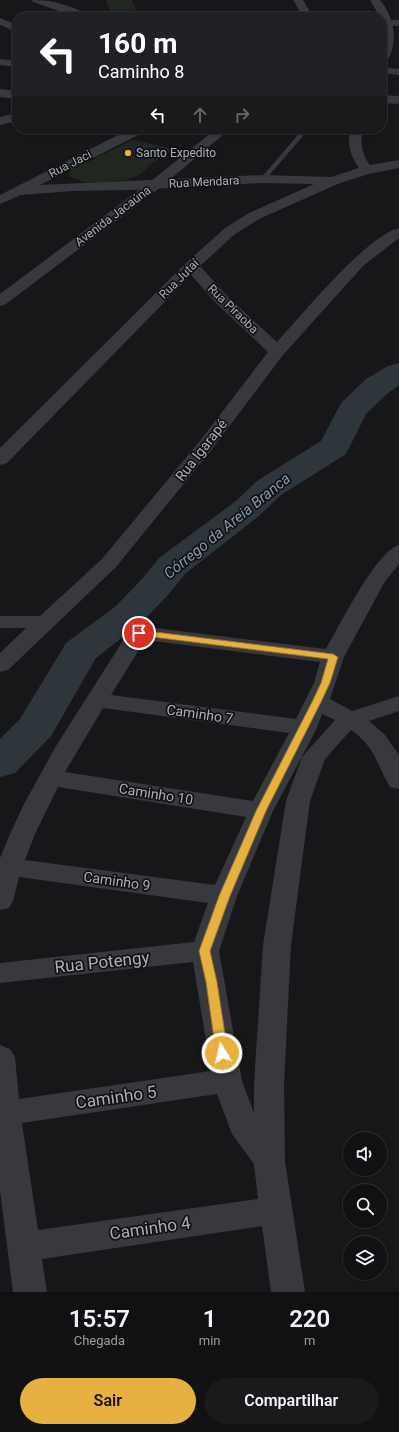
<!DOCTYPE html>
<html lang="pt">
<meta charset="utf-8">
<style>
:root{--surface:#111113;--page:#1a1a1c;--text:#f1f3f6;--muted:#9c9da0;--line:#303133;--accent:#e7b141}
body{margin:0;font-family:Roboto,sans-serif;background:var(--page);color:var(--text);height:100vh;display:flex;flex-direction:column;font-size:15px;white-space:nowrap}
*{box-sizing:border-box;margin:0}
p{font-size:13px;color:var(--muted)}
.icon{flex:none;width:22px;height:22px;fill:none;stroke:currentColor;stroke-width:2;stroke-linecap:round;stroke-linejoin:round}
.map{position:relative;height:1292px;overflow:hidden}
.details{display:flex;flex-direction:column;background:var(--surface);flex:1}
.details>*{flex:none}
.hud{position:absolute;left:12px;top:12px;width:375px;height:122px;border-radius:16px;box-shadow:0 1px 3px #0004,0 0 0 1px var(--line);background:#202124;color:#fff;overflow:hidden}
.controls{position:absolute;left:343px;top:1132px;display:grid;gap:8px}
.controls a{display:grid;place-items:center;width:44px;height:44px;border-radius:50%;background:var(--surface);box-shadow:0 1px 3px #0004,0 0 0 1px var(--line);font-size:20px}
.pin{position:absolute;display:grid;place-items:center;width:34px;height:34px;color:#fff;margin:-17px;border:2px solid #fff;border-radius:50%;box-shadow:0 1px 4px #0007}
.me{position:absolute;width:44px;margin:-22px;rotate:351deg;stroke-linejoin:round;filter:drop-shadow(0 0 3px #0008)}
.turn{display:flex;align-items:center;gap:14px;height:84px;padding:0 20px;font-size:18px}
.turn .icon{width:52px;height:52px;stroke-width:2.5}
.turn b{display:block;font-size:28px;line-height:34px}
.lanes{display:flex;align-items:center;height:38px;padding:0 20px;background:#0003;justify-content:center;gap:20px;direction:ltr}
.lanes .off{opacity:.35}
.eta{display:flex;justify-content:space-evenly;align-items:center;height:68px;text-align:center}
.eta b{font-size:24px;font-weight:600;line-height:28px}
.primary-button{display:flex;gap:8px;margin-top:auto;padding:8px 20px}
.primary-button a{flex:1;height:46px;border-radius:24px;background:var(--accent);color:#111;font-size:16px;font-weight:600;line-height:46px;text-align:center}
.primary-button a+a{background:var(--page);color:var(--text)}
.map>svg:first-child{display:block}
.green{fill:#1f2720}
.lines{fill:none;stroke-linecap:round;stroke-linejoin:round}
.river{fill:#2e363c;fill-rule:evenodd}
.service{fill:#38393e;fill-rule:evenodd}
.minor{fill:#38393e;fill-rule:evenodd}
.tertiary{fill:#38393e;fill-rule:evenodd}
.route{fill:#e7b141;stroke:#96732a}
.poi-dot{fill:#e7b141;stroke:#121214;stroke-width:1.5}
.labels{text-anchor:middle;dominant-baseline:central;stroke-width:3.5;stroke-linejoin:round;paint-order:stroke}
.far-poi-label{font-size:12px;fill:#aaaeb8;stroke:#121214;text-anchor:start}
.far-street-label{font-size:12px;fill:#aaaeb8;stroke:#121214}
.street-label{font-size:14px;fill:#aaaeb8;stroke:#121214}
.water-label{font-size:15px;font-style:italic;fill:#839bb1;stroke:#121214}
.near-street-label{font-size:17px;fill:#aaaeb8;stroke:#121214}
</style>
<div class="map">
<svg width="399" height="1292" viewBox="0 0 399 1292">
<rect width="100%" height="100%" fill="#171719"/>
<g class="green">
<path d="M106,0H132L136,10L110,11Z"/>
<path d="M133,140L174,149L150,165L140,175L126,180L100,183L83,182L69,176L70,170Z"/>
</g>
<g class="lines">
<path class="river" d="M399,363V385L388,393L366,414L346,454L281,495L260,515L185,574L168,595L142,622L96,658L51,736L15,773L0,777V739L20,719L66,643L116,606L142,579L159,558L236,501L257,481L321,441L341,403L366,379L388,366Z"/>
<path class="service" d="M303,129H309L265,180H261V178Z"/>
<g class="minor">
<path d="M32,0C55,0 69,6 90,15L91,17H77L33,2Z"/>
<path d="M370,0H380C395,18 399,43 386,63L382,64V17H380Z"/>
<path d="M0,18L17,25V32L0,25Z"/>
<path d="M382,67L399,69V75L382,73Z"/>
<path d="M0,89L17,91V99L0,97Z"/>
<path d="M382,95L399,96V104L382,103Z"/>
<path d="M17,113V121L0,125V117Z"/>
<path d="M130,129H146L144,132L40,185L263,175L331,177L359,168C351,158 346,141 351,129H363C359,140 363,157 370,165L399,160V168L369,174L340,183L259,219L235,234L200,266L228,297L277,342C302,315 366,236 399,228V238L363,266L283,355L212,449L116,567L8,670L0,672V653L26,628H0V616H40L102,559L200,441L268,352L216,303L191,275L7,463L0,465V448L186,263L225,228L249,213L314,184L263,183L132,190L73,191L21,195L0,204V195Z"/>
<path d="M399,545V564L384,583L344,657L330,699L352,711L399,696V711L369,721L385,735L399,755V789L390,787C376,764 376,747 351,730L325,759L310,801L291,945L284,1084L285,1161L305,1292H271L262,1226L42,1259L47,1292H13L0,1191V1045L10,1049L15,1057L19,1099L211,1071L193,962L0,983V963L194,942L208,903L19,877L13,901L9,908L0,910V858L10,834L24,804L56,746L131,628L139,626L326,649C339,627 376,551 399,545ZM145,640L320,662L314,683L296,719L111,695ZM103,708L289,733L253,801L65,772ZM322,714L335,720L302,757L286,801L263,945L254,1084V1113L242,1081L219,951L237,896L273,811L317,728ZM58,787L246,817L215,885L25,860L35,834ZM217,1094L232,1134L254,1164L258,1199L38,1230L22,1123Z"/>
</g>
<g class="tertiary">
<path d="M293,0H303L313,17H303Z"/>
<rect x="382" y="20" width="17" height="6"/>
<path d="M0,59L17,61V67L0,65Z"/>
<path d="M216,129H230L161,187L6,304L0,306V294L151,181Z"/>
</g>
</g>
<path class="route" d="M139,630L333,654L338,657L330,683L321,702L266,811L230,896L210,951L217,982L228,1053L227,1056L222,1058L218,1056L216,1053L206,982L199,951L219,896L256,811L312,702L321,683L328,659L136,635L134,633Z"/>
<circle class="poi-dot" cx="128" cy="153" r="4"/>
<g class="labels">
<g class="far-poi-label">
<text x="136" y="153">Santo Expedito</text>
</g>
<g class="far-street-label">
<text transform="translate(70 164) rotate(-27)">Rua Jaci</text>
<text transform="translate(204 182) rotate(-3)">Rua Mendara</text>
<text transform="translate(113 216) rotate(-37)">Avenida Jacaúna</text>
<text transform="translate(179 279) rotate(-45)">Rua Jutaí</text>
<text transform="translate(233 309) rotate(44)">Rua Piraoba</text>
</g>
<g class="street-label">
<text transform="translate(201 450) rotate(-52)">Rua Igarapé</text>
<text transform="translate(200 714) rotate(8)">Caminho 7</text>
<text transform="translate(156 794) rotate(9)">Caminho 10</text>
<text transform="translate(117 881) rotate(8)">Caminho 9</text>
</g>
<g class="water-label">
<text transform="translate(227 526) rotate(-39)">Córrego da Areia Branca</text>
</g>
<g class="near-street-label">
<text transform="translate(102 962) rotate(-6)">Rua Potengy</text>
<text transform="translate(116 1097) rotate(-8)">Caminho 5</text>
<text transform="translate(150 1228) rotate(-8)">Caminho 4</text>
</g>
</g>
</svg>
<div class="controls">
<a><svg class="icon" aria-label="sound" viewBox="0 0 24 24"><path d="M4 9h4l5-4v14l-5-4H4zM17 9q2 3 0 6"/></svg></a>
<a><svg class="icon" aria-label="search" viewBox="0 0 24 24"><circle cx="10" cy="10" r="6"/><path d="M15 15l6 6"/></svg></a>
<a><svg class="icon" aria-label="layers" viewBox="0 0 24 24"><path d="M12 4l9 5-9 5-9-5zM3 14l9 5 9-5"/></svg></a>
</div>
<div class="pin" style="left:139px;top:633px;background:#d93025"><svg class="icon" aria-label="arrive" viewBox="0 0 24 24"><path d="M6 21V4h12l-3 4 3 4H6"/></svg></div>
<svg class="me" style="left:222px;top:1053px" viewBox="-20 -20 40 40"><circle r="17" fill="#e7b141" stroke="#fff" stroke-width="3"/><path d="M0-11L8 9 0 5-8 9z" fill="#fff"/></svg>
<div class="hud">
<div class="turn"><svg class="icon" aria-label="left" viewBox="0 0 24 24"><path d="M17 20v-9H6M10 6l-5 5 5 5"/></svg><div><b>160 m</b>Caminho 8</div></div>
<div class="lanes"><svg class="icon" aria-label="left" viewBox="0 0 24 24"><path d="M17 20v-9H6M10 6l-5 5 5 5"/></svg><svg class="icon off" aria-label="ahead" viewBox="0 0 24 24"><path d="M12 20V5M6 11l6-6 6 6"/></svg><svg class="icon off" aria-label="right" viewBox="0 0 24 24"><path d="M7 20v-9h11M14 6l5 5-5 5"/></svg></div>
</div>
</div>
<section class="details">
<div class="eta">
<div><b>15:57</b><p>Chegada</p></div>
<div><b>1</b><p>min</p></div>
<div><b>220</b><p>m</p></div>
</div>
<div class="primary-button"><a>Sair</a><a>Compartilhar</a></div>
</section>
